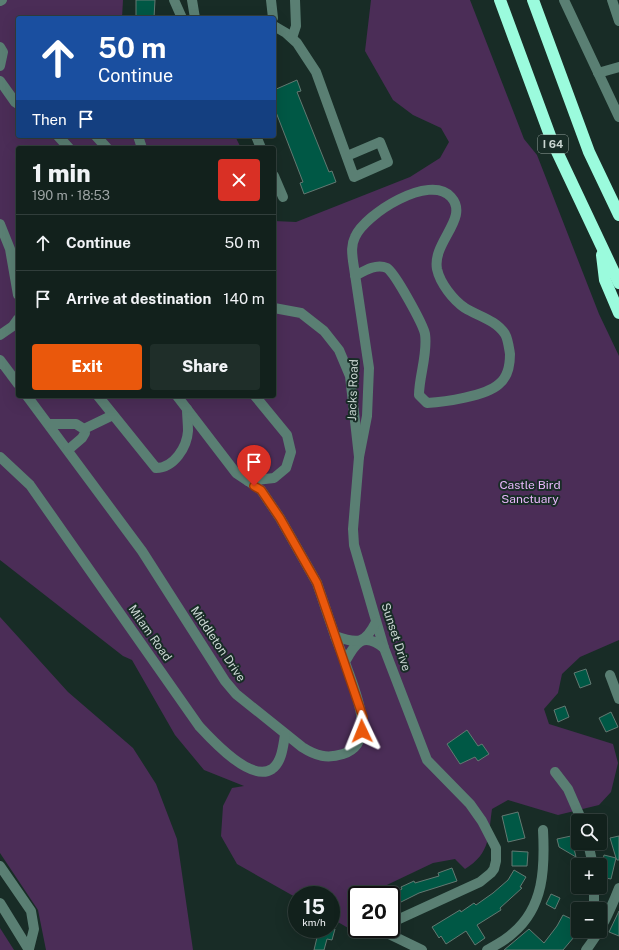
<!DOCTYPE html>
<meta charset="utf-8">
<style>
:root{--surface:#12211c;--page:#1f2e29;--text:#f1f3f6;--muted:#9ca3a3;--line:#313e3b;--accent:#ea580c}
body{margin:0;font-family:"Public Sans",sans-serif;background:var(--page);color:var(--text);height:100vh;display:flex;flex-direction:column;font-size:15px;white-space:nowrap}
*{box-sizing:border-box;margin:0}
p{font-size:13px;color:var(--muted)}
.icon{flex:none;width:22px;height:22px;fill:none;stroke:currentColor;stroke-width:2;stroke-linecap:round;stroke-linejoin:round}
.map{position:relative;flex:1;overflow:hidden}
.drawer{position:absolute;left:16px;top:146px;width:260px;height:252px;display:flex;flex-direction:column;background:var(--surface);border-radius:4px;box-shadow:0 4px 16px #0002,0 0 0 1px var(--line)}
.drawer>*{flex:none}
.banner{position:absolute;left:16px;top:16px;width:260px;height:122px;border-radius:4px;box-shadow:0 4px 16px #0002,0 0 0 1px var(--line);background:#1a4fa0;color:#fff;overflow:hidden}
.tools{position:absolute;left:571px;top:814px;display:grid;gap:8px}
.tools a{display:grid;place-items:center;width:36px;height:36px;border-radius:4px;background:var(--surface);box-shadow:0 4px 16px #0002,0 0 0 1px var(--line);font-size:20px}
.speed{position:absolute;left:288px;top:886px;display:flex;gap:8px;font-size:20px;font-weight:700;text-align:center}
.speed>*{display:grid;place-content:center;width:52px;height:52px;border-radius:50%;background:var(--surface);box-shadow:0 4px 16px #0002,0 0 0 1px var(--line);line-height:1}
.speed small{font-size:10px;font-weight:400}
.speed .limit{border:2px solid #111;border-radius:6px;background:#fff;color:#111}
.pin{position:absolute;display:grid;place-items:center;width:34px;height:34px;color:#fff;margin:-41px -17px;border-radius:50% 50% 50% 0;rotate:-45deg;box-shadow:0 0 4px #0007}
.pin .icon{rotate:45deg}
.me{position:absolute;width:44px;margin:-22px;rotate:358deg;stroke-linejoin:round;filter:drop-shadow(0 0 3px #0008)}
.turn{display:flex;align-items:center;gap:14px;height:84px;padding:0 16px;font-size:18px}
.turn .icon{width:52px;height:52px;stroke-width:2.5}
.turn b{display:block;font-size:28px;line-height:34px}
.then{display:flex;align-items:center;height:38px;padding:0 16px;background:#0003;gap:8px;font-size:15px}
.round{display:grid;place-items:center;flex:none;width:42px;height:42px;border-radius:4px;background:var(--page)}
.head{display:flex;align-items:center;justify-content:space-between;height:68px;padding:0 16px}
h1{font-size:24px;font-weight:800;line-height:30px}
.action{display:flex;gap:8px;margin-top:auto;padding:8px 16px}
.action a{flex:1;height:46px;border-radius:4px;background:var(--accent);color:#fff;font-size:16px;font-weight:800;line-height:46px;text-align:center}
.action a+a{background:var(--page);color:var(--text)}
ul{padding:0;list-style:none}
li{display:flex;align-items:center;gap:12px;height:56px;padding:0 16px;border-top:1px solid var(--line)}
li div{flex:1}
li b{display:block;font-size:15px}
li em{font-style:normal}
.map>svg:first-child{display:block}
.green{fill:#4b2d57}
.building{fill:#005845;stroke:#637972}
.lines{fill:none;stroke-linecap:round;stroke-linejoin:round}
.minor{stroke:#5a7f73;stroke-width:10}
.highway{stroke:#9bfbdd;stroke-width:12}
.route-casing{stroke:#983908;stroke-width:10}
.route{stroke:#ea580c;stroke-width:7}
.labels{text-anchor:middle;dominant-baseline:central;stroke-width:4;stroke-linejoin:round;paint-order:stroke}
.shield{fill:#182c26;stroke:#95a39e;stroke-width:1}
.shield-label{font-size:11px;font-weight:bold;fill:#cad6d2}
.street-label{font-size:12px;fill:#cad6d2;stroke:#182c26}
.park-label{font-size:12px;fill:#e8b8fb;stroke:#182c26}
</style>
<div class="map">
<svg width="619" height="950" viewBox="0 0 619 950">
<rect width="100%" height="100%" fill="#182c26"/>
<g class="green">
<path d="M0,0H123L122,18H18V136H235L241,148H18V396H274V221L296,222L410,177L440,158L449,142L441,128L413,115L393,100L365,51L371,0H470L524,139L537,155L599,314L619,356V640L580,657L562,674L558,693L544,709L549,724L613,744L618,763L611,792L599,805L558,815L508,800L492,809C488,836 491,853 465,869L455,859L433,863L370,893V895H357V929H370L355,932L331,918V895H297V898L237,864L221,836L223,806L232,788L244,786L204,770L175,735L132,660L123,656L0,560Z"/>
<path d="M0,617L68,692L133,748L156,784L177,839L193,950H46L38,910L0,853Z"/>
<path d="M0,928L14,950H0Z"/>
</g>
<g class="building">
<path d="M136,0H155L154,18L136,17Z"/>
<path d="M297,80L301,91L297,92L329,172L332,171L336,182L304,194L300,183L303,182L274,107V90Z"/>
<path d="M586,669L591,684L580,688L574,673Z"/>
<path d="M565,706L569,717L558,722L554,710Z"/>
<path d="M611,712L618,727L606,732L599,718Z"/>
<path d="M467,730L478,746L482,744L489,754L478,761L475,757L460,764L447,744Z"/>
<path d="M518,812L525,838L508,842L502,816Z"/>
<path d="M571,836L576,857L559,847L557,839Z"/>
<path d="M619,836V860H617L616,858L611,879L600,877L604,855L616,858L610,838Z"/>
<path d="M512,851L528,852L527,866H512Z"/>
<path d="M452,868L457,881L419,893L391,907V894L402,889L401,887L414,881L415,883L439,876L438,873Z"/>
<path d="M514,870L526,877L520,887L522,888L500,908L501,910L477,925L485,938L475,945L466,931L446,944L441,936L439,938L432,927L460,910L461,912L474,903L476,905L493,893L508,880Z"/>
<path d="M551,894L560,898L555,909L546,904Z"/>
<path d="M619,911V936L609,932Z"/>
<path d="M563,915L578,922V928L574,937L563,950H504L529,929L544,943L557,926Z"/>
<path d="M319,929H335L332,940L327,939L324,950H314Z"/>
</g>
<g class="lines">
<g class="minor">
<path d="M174,0L182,18"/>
<path d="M192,0L195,18"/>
<path d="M271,0L273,18"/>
<path d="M564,0L619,117"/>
<path d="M612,0L619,21"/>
<path d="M0,1L2,0"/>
<path d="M274,26L286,33L297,43L316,72L354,177L388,162L380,142L347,156"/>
<path d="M292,38L296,26L295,0"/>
<path d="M0,47L3,52L0,66"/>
<path d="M598,73L619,67"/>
<path d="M0,81L15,102L18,104"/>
<path d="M58,136L69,148"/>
<path d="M96,136L107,148"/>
<path d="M138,136L142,148"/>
<path d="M256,136L261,148"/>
<path d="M274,176L283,197"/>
<path d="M0,224L10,249L18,295"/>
<path d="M355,276C364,271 376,263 387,268C395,273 423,324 425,334C428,354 419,376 419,395L427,403C445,402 486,396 499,384C508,377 510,365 510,354C509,348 508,339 505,334C496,320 478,316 465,308C453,300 440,283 437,269C432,242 470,218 451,197C430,173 365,214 355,237C351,245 352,253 353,261L369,368L367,416L359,457"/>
<path d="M274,308L301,313L324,331L339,350L350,376L359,457L353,529L354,545L384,648L427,760L470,804L482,821L496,848V861L494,869L491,873L480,882L397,920L391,926"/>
<path d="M0,335L13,326L18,319"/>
<path d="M0,360L18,384"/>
<path d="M27,396L142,551L225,681L236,694L302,747C316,756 327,759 343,754C380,742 353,687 345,662C355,643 363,631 384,648"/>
<path d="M98,396L156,468C174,468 187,447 188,431C188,423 187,416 187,409"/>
<path d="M177,396L236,473L248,481L274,478L286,468L291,452L287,435L255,396"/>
<path d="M49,424H76L84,429L85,433L82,438L68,450"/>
<path d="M84,429L113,415"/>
<path d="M0,457L30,485L199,726C212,740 251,783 272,769C282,762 283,746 285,735"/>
<path d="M248,481L261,490L280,518L317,583L335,636C358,644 365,644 376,622"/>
<path d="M335,636L345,662"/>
<path d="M610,675L619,699"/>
<path d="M555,772L568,789L582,821"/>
<path d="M588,843L593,865"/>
<path d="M0,866L31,911L34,929L29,949"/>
<path d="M0,903L29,950"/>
<path d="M594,909V887"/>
<path d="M390,929L389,934L422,950"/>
<path d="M487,950C496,945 506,940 513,933C544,907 545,868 543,830"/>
<path d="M586,950C601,931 610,911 619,888"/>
</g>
<g class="highway">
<path d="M500,0L552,141L619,283"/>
<path d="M533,0L589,152L619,215"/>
<path d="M602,255L605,280L619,313"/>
</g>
</g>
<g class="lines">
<defs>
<path id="route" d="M254,486L261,490L280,518L317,583L363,717L362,731"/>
</defs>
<use href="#route" class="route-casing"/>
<use href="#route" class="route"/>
</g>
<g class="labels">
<rect class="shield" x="538" y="135" width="30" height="18" rx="3"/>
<g class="shield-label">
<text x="553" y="144">I 64</text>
</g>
<g class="street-label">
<text transform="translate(353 390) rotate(-88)">Jacks Road</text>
<text transform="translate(150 633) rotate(55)">Milam Road</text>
<text transform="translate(396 637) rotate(72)">Sunset Drive</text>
<text transform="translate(218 644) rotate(56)">Middleton Drive</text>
</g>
<g class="park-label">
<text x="530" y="485">Castle Bird<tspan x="530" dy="14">Sanctuary</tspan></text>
</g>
</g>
</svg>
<div class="tools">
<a><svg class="icon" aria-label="search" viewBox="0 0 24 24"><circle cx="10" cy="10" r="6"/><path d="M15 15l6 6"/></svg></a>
<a>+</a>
<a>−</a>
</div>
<div class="speed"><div>15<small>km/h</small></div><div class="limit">20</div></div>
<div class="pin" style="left:254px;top:486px;background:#d93025"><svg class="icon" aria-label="arrive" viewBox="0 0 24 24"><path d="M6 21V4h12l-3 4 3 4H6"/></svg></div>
<svg class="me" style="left:362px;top:731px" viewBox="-20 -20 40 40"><path d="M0-17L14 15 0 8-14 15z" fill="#ea580c" stroke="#fff" stroke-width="4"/></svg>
<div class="banner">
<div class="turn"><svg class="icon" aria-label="ahead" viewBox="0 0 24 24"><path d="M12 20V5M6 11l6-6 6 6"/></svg><div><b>50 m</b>Continue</div></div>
<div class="then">Then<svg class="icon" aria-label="arrive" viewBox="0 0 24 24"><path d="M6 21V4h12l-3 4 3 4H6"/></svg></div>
</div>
<section class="drawer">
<div class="head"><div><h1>1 min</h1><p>190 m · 18:53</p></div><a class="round" style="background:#d93025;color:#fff"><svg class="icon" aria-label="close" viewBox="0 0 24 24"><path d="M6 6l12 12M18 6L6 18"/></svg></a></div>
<ul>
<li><svg class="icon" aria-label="ahead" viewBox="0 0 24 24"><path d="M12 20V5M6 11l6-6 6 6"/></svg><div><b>Continue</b></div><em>50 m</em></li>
<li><svg class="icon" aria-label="arrive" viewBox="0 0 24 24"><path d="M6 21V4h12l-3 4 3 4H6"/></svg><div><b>Arrive at destination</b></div><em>140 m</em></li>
</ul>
<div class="action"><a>Exit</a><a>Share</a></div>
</section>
</div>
